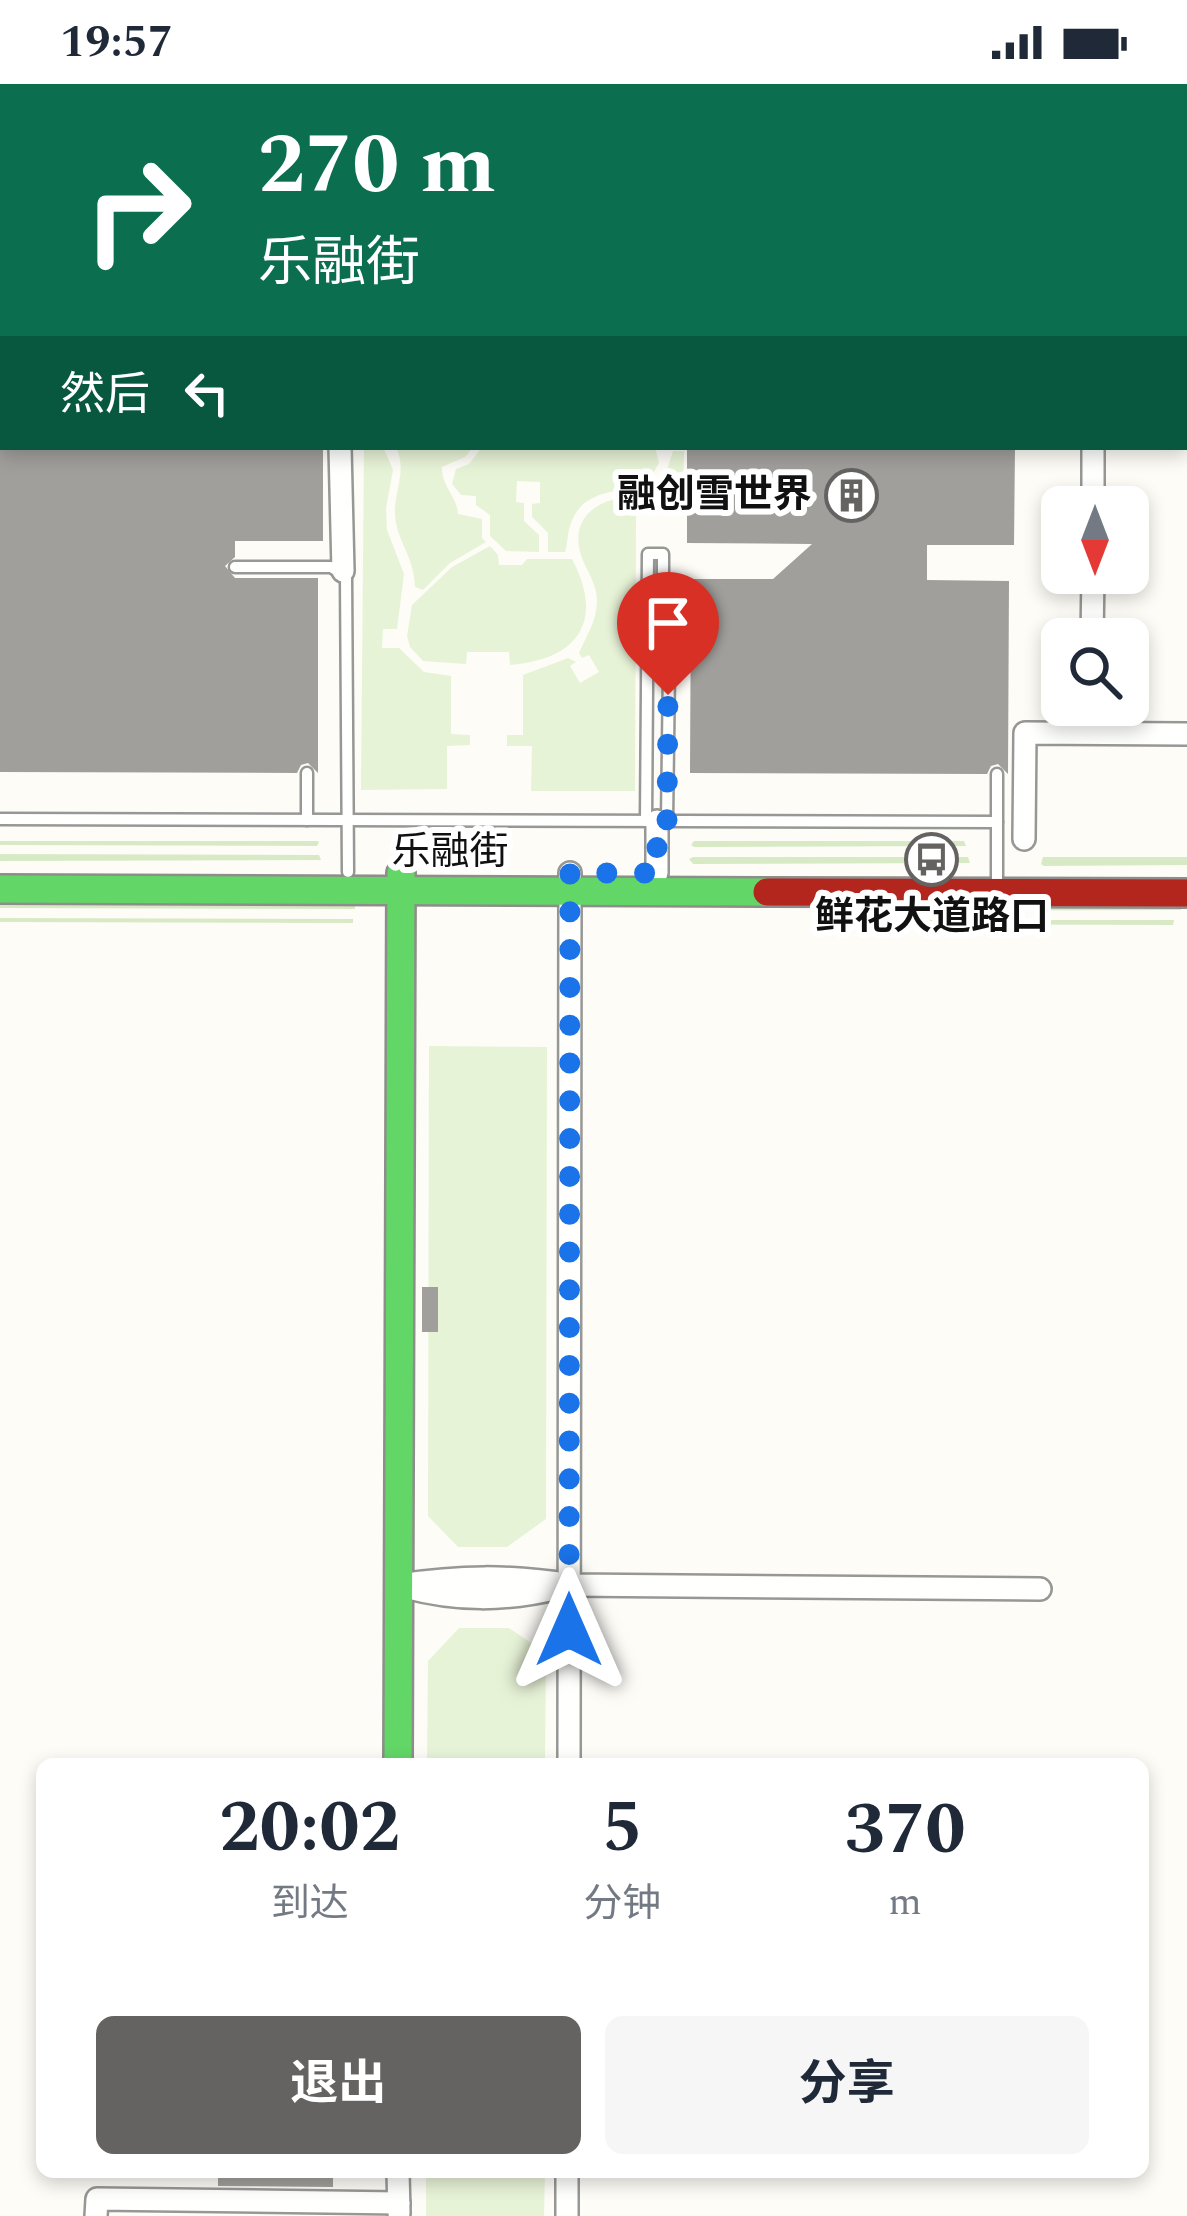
<!DOCTYPE html>
<html lang="zh">
<meta charset="utf-8">
<style>
:root{--surface:#fff;--page:#f6f6f7;--text:#1f2937;--muted:#747a83;--accent:#646362}
body{margin:0;font-family:Spectral,"Noto Sans SC",serif;background:var(--page);color:var(--text);height:100vh;display:flex;flex-direction:column;font-size:45px;white-space:nowrap}
*{box-sizing:border-box;margin:0}
p{font-size:39px;color:var(--muted)}
.icon{flex:none;width:66px;height:66px;fill:none;stroke:currentColor;stroke-width:2;stroke-linecap:round;stroke-linejoin:round}
.map{position:relative;flex:1;overflow:hidden}
.drawer{position:absolute;left:36px;top:1674px;width:1113px;height:420px;display:flex;flex-direction:column;background:var(--surface);border-radius:18px;box-shadow:0 6px 18px #0003}
.drawer>*{flex:none}
.guide{position:absolute;left:0px;top:0px;width:1188px;height:366px;box-shadow:0 6px 18px #0003;background:#0b6e4f;color:#fff;overflow:hidden}
.needle{width:78px;rotate:180deg}
.fabs{position:absolute;left:1041px;top:402px;display:grid;gap:24px}
.fabs a{display:grid;place-items:center;width:108px;height:108px;border-radius:18px;background:var(--surface);box-shadow:0 6px 18px #0003;font-size:60px}
.pin{position:absolute;display:grid;place-items:center;width:102px;height:102px;color:#fff;margin:-123px -51px;border-radius:50% 50% 50% 0;rotate:-45deg;box-shadow:0 0 12px #0007}
.pin .icon{rotate:45deg}
.me{position:absolute;width:132px;margin:-66px;rotate:0deg;stroke-linejoin:round;filter:drop-shadow(0 0 9px #0008)}
.turn{display:flex;align-items:center;gap:42px;height:252px;padding:0 60px;font-size:54px}
.turn .icon{width:156px;height:156px;stroke-width:2.5}
.turn b{display:block;font-size:84px;line-height:102px}
.then{display:flex;align-items:center;height:114px;padding:0 60px;background:#0003;gap:24px;font-size:45px}
.eta{display:flex;justify-content:space-evenly;align-items:center;height:204px;text-align:center}
.eta b{font-size:72px;font-weight:700;line-height:84px}
.cta{display:flex;gap:24px;margin-top:auto;padding:24px 60px}
.cta a{flex:1;height:138px;border-radius:18px;background:var(--accent);color:#fff;font-size:48px;font-weight:700;line-height:138px;text-align:center}
.cta a+a{background:var(--page);color:var(--text)}
.status{display:flex;justify-content:space-between;align-items:center;height:84px;padding:0 60px;background:var(--surface);direction:ltr}
.status svg{height:33px;fill:currentColor}
.map>svg:first-child{display:block}
.green{fill:#e7f3d7}
.forest{fill:#d8eac5}
.building{fill:#a19f9c}
.lines{fill:none;stroke-linecap:round;stroke-linejoin:round}
.lane-casing{stroke:#979795;stroke-width:15}
.street-casing{stroke:#979795;stroke-width:26}
.fast-casing{stroke:#8e8d8b;stroke-width:32}
.jam-casing{stroke:#8e8d8b;stroke-width:32}
.lane{stroke:#fffffe;stroke-width:10}
.street{stroke:#fffffe;stroke-width:21}
.fast{stroke:#63d668;stroke-width:27}
.jam{stroke:#b3261e;stroke-width:27}
.route{stroke:#1a73e8;stroke-width:21;stroke-dasharray:0 37.8}
.labels{text-anchor:middle;dominant-baseline:central;stroke-width:12;stroke-linejoin:round;paint-order:stroke}
.poi-label{font-size:39px;font-weight:bold;fill:#111;stroke:#fff;text-anchor:end}
.street-label{font-size:39px;fill:#111;stroke:#fff}
</style>
<div class="status"><b>19:57</b><svg viewBox="0 0 49 12"><path d="M0 12V9h3v3zM5 12V6h3v6zM10 12V3h3v9zM15 12V0h3v12zM26 1h20v11H26zM47 4h2v5h-2z"/></svg></div>
<div class="map">
<svg width="1187" height="2132" viewBox="0 0 1187 2132">
<rect width="100%" height="100%" fill="#fdfcf7"/>
<g class="green">
<path d="M364,363H383L393,386L386,424L387,446L404,490L397,545H383L382,564H399L424,588L451,592V650L470,651V661L447,662V705L361,706Z"/>
<path d="M396,363H473L465,373L442,383C442,404 457,412 458,430L482,435V454L486,458L450,479L423,506L415,503C414,474 401,463 396,439C390,412 409,391 396,363Z"/>
<path d="M482,363H655L659,379L646,402C618,408 583,405 571,439C567,449 568,459 565,468H548V449L532,433V420L540,419V398L517,397L516,418L524,419V437L539,451V468L506,467L490,452V431L476,421V412L461,411L452,400L456,385L469,380Z"/>
<path d="M673,367H684L683,426H661L660,408Z"/>
<path d="M633,413L643,426L636,427L635,707H531L532,662H507V651H523V591L568,574L576,578L570,582L580,599L599,588L589,571L582,574L579,569C586,552 597,537 597,517C597,496 582,482 579,463C573,430 603,413 633,413Z"/>
<path d="M490,462L498,471L499,481H522L527,475H572C605,537 578,576 510,581L509,568H467L466,580L423,577L410,563L407,552L412,521L452,483Z"/>
<path d="M429,962L547,963L546,1435L507,1463H458L428,1432Z"/>
<path d="M459,1544H509L546,1569L545,1680H427L428,1577Z"/>
<path d="M426,2088H545L544,2132H426Z"/>
</g>
<g class="forest">
<path d="M0,757H317L319,758L317,762L0,761Z"/>
<path d="M694,757H964L966,762L694,763L691,761Z"/>
<path d="M0,770L319,771L321,776L0,777Z"/>
<path d="M693,773H968L970,779L693,780L689,775Z"/>
<path d="M1043,773H1187V781L1044,782L1041,780Z"/>
<path d="M0,818L355,821V825L0,824Z"/>
<path d="M879,820L1181,821V826L867,827L826,834V829Z"/>
<path d="M0,834L353,835V839L0,838Z"/>
<path d="M873,836H1174L1173,841L873,840Z"/>
</g>
<g class="building">
<path d="M0,363H323V457H235V473L225,482L235,494H318V689L308,679L301,681L297,689L0,688Z"/>
<path d="M687,363H1015L1014,461H927V496L1009,497L1008,690L998,680L991,682L987,690L690,689L691,495H773L812,460L687,459Z"/>
<rect x="422" y="1203" width="16" height="45"/>
<path d="M218,2088H333V2103L218,2102Z"/>
</g>
<g class="lines">
<defs>
<g id="lane">
<path d="M235,483H331L346,492L348,788"/>
<path d="M307,689V736"/>
<path d="M997,690V738"/>
<path d="M0,735L997,738V805"/>
<path d="M646,737L648,470H663V566L669,585L667,737"/>
</g>
<g id="street">
<path d="M356,0L358,3"/>
<path d="M172,3L173,0"/>
<path d="M1134,3V0"/>
<path d="M0,17H3"/>
<path d="M1185,103H1187"/>
<path d="M340,363L343,487"/>
<path d="M1093,423V363"/>
<path d="M1092,555L1093,489"/>
<path d="M1092,648V621"/>
<path d="M657,737V789"/>
<path d="M1024,755L1025,649L1187,650"/>
<path d="M399,1501C458,1492 511,1491 570,1501L1040,1505"/>
<path d="M405,1503C457,1517 505,1517 558,1504"/>
<path d="M569,1680L570,789"/>
<path d="M398,2088L399,2129"/>
<path d="M96,2132L97,2115L399,2119"/>
<path d="M567,2132V2088"/>
</g>
<g id="fast">
<path d="M0,805L767,808"/>
<path d="M398,1680L401,789"/>
</g>
<path id="jam" d="M767,808L1187,809"/>
</defs>
<use href="#lane" class="lane-casing"/>
<use href="#street" class="street-casing"/>
<use href="#fast" class="fast-casing"/>
<use href="#jam" class="jam-casing"/>
<use href="#lane" class="lane"/>
<use href="#street" class="street"/>
<use href="#fast" class="fast"/>
<use href="#jam" class="jam"/>
</g>
<g class="lines">
<path class="route" d="M569,1546L570,789H657V737H667L668,611"/>
</g>
<defs>
<symbol id="building-ring" viewBox="-11 -11 22 22"><circle r="9.5" fill="#fff" stroke="#646362" stroke-width="1.5"/><path d="M-4-6H4V6H1V3H-1V6H-4ZM-2.5-4.3h1.7v1.8h-1.7ZM.8-4.3h1.7v1.8H.8ZM-2.5-1h1.7V.8h-1.7ZM.8-1h1.7V.8H.8Z" fill="#646362"/></symbol>
<symbol id="bus-ring" viewBox="-11 -11 22 22"><circle r="9.5" fill="#fff" stroke="#646362" stroke-width="1.5"/><path d="M-5-6H5V4H4V6H2V4H-2V6H-4V4H-5ZM-3.5-4V0h7V-4ZM-3.5 1.2v1.5H-2V1.2ZM2 1.2v1.5H3.5V1.2Z" fill="#646362"/></symbol>
</defs>
<g fill-rule="evenodd">
<use href="#building-ring" x="822" y="382" width="59" height="59"/>
<use href="#bus-ring" x="902" y="746" width="59" height="59"/>
</g>
<g class="labels">
<g class="poi-label">
<text x="812" y="411">融创雪世界</text>
<text x="932" y="833" text-anchor="middle">鲜花大道路口</text>
</g>
<g class="street-label">
<text x="450" y="768">乐融街</text>
</g>
</g>
</svg>
<div class="fabs">
<a><svg class="needle" viewBox="-14 -14 28 28"><path d="M0-13l5 13h-10z" fill="#e53935"/><path d="M0 13l5-13h-10z" fill="#747a83"/></svg></a>
<a><svg class="icon" aria-label="search" viewBox="0 0 24 24"><circle cx="10" cy="10" r="6"/><path d="M15 15l6 6"/></svg></a>
</div>
<div class="pin" style="left:668px;top:611px;background:#d93025"><svg class="icon" aria-label="arrive" viewBox="0 0 24 24"><path d="M6 21V4h12l-3 4 3 4H6"/></svg></div>
<svg class="me" style="left:569px;top:1546px" viewBox="-20 -20 40 40"><path d="M0-17L14 15 0 8-14 15z" fill="#1a73e8" stroke="#fff" stroke-width="4"/></svg>
<div class="guide">
<div class="turn"><svg class="icon" aria-label="right" viewBox="0 0 24 24"><path d="M7 20v-9h11M14 6l5 5-5 5"/></svg><div><b>270 m</b>乐融街</div></div>
<div class="then">然后<svg class="icon" aria-label="left" viewBox="0 0 24 24"><path d="M17 20v-9H6M10 6l-5 5 5 5"/></svg></div>
</div>
<section class="drawer">
<div class="eta">
<div><b>20:02</b><p>到达</p></div>
<div><b>5</b><p>分钟</p></div>
<div><b>370</b><p>m</p></div>
</div>
<div class="cta"><a>退出</a><a>分享</a></div>
</section>
</div>
